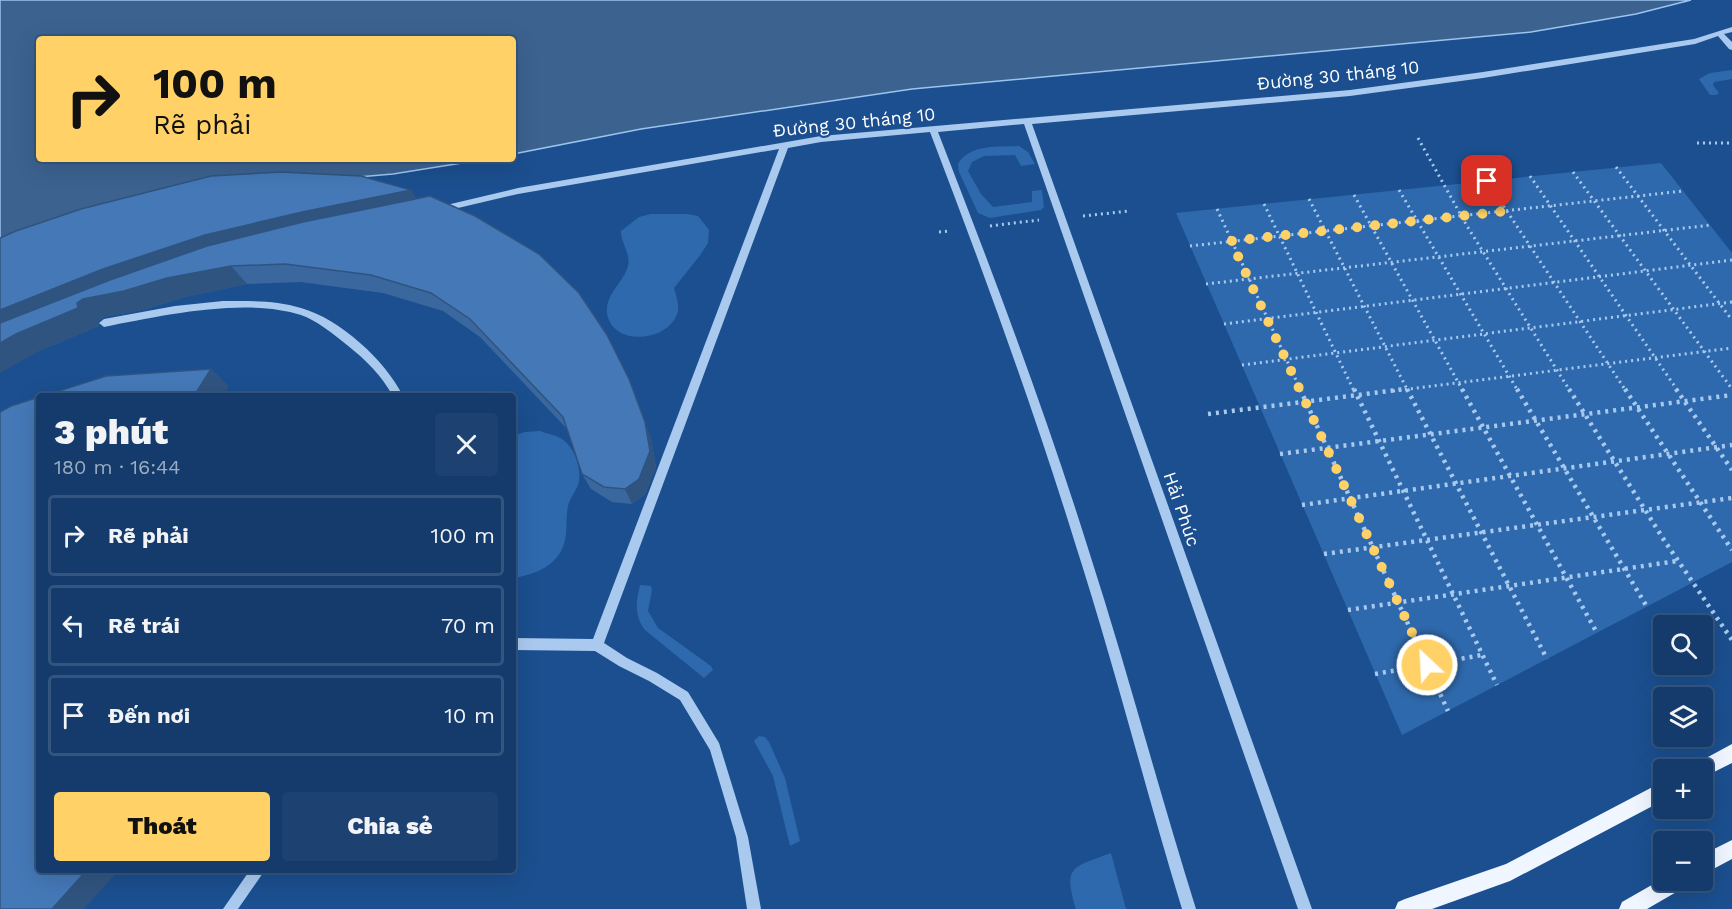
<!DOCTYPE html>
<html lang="vi">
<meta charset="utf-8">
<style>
:root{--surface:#143b6b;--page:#1d4271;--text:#f1f3f6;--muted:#9dadc1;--line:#33557e;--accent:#ffd166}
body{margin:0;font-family:"Work Sans",sans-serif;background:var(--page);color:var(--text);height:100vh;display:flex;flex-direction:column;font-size:22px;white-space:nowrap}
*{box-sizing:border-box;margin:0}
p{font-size:20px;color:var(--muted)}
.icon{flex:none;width:33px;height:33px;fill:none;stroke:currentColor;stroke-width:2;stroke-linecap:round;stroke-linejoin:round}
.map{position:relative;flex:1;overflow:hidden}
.drawer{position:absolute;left:36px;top:393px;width:480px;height:480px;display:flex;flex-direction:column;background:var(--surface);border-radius:6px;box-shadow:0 6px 24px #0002,0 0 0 2px var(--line)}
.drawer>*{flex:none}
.hud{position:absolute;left:36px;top:36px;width:480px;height:126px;border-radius:6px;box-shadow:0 6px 24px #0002,0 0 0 2px var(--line);background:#ffd166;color:#111;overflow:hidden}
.fabs{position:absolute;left:1653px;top:615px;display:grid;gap:12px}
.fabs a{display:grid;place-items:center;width:60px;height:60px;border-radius:6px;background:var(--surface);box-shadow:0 6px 24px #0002,0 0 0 2px var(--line);font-size:30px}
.pin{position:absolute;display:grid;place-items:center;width:51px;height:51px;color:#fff;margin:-26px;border-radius:12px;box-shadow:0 3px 9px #0006}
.me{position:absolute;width:66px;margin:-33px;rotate:335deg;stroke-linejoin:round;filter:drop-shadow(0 0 4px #0008)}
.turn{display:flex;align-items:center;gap:21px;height:126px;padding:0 18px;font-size:27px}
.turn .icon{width:78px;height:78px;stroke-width:2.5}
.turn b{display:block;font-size:42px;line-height:51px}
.round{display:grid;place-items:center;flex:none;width:63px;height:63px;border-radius:6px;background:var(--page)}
.headline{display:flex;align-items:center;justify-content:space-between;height:102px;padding:0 18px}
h1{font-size:36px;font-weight:800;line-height:45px}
.button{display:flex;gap:12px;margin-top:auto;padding:12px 18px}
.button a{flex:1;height:69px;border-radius:6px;background:var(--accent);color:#111;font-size:24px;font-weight:800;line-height:69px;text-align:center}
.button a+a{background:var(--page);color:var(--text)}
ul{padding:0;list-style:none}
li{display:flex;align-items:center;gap:18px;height:81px;margin:0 12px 9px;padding:0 6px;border:3px solid var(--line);border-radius:6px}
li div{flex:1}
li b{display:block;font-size:22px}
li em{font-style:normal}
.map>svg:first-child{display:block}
.green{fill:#2e69ad}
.water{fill:#3c6290;stroke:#9cc4f0;stroke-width:1.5}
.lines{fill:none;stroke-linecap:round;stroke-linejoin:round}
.path-far1{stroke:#a9c9ee;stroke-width:3;stroke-dasharray:2 4;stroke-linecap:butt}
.path{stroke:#a9c9ee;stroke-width:4.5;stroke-dasharray:3 5;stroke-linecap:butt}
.minor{fill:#a9c9ee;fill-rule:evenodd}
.major{fill:#f0f6ff;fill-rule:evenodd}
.wall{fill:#3a679d}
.shaded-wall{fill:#305480}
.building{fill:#4478b7;stroke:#305480;stroke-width:1.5}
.route{stroke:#ffd166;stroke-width:10;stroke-dasharray:0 18}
.labels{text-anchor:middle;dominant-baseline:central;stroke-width:4.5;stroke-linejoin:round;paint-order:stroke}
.street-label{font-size:18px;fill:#fff;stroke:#1b4f8f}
</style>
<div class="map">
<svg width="1732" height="909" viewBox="0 0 1732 909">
<rect width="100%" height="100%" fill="#1b4f8f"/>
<g class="green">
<path d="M1732,70V79L1714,82L1713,85L1719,93L1716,95H1710L1699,79L1710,73Z"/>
<path d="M1019,146L1028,152L1035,164L1021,166L1015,155L984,156L972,162L968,171L981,194L993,207L1032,202V191L1042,190L1044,207L1041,210L990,218L978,213L959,172L958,164C969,144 999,147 1019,146Z"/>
<path d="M1661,163L1732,253V562L1402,735L1176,213Z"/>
<path d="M651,214H687L698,216L709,230L708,243L701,254L674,288C676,295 679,304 678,311C671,342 612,348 607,313C605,294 624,282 628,266C631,253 621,244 621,231L639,217Z"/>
<path d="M540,431C547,434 556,435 562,439C574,447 581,466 579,481C578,489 570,497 568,506C566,516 567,524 566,534C563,563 540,573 515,578L513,436L525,432Z"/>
<path d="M640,585L651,586L652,590L648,611L658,628L711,666L713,670L704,678L645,630C634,615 636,602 640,585Z"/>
<path d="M759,736L765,737L769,742L785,778L800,841L790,846L773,776L754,741Z"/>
<path d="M1111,853L1126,909H1076C1063,865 1072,868 1111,853Z"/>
</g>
<path class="water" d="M0,0H1691L1636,14L1531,32L912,89L641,129L513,154V39H39V159H487L393,174L358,177L0,259Z"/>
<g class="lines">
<g class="path-far1">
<path d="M1418,138L1467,226L1570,391"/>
<path d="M1697,143H1732"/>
<path d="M1616,167L1732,320"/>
<path d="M1573,172L1732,389"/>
<path d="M1530,176L1678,391"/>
<path d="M1487,181L1626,391"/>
<path d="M1399,190L1518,391"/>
<path d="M1354,195L1463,391"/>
<path d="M1309,199L1408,391"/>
<path d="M1264,204L1354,391"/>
<path d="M1217,209L1301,391"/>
<path d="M1083,216L1129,211"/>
<path d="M990,226L1039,220"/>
<path d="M939,232L950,231"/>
<path d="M1190,246L1683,191"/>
<path d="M1206,284L1711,225"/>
<path d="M1224,324L1732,260"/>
<path d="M1242,365L1732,302"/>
<path d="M1393,391L1732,348"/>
</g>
<g class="path">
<path d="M1300,389L1448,711"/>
<path d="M1354,389L1497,685"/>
<path d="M1407,389L1547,659"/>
<path d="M1462,389L1597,633"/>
<path d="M1517,389L1647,607"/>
<path d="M1569,389L1664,540L1732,640"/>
<path d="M1625,389L1732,550"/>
<path d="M1676,389L1732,470"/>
<path d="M1208,414L1405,389"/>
<path d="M1280,454L1732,395"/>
<path d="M1302,505L1732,445"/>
<path d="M1324,554L1732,498"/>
<path d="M1348,610L1677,561"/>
<path d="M1375,674L1482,655"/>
</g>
<g class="minor">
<path d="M1732,27V32L1724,34L1732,42V50L1729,49L1718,36L1695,44L1483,78L1350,96L1032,124L1312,909H1298L1024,124L938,132C991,268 1043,405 1087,545C1126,665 1158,788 1196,909H1182C1145,788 1114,664 1075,543C1032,404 982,268 930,132L821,142L788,148L604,643L627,658L657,673L688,692L719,743L748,837L761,909H747L736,837L710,750L680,700L649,681L619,666L595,651L513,650V638L593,639L779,149L518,194L441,212L438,211V207L518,188L821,136L1350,90L1483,72L1694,39Z"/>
<path d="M223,301C249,301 276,300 301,308C340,319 385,360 403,396H393C381,375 366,360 347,345C333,334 318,321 301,315C245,297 160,316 104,327L99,323L104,319L175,306Z"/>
<path d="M250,870H265L238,909H223Z"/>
</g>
<g class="major">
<path d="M1732,744V763L1702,778V770H1692L1695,764Z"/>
<path d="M1664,781V800L1510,881L1432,909H1395L1398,902L1405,899L1506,864Z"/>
<path d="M1732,840V859L1702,875V855Z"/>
<path d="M1664,878V880H1687L1685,887L1647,909H1619L1622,902Z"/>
</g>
</g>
<path class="wall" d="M411,190L416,199L651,438L656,467L645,494L632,504L612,502L591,489L582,474L567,429L480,337L443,311L383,293L300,282L247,284L185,297L143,310L104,317L98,321L99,326L39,351L0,238Z"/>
<g class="shaded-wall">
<path d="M411,190L422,209L167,278L231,266L247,284L185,297L143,310L104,317L98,321L99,326L39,351L0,373V310L103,269L205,235L302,212Z"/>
<path d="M211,369L229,386L223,396H194Z"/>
<path d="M629,379L651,438L656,467L645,494L632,504L625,489Z"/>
<path d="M87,870H119L84,909H52Z"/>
</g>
<g class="building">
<path d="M281,172L361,176L411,190L302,212L205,235L103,269L0,310V238L16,231L81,209L211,176Z"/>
<path d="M430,196L475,216L539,254L579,293L607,335L629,379L645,422L650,451L639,479L625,489L604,487L582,474L563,417L470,319L431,293L371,275L285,264L231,266L167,278L124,291L83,299L77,303L78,308L16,334L0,343V323L110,280L207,246L303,222Z"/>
<path d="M211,369L194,396H43L106,376Z"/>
<path d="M39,397V870H87L52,909H0V412L11,406Z"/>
</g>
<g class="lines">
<path class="route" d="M1427,665L1231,241L1507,211L1487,181"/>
</g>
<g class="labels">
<g class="street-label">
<text transform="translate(1338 75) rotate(-6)">Đường 30 tháng 10</text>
<text transform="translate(854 122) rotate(-6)">Đường 30 tháng 10</text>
<text transform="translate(1182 509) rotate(71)">Hải Phúc</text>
</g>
</g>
</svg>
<div class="fabs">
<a><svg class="icon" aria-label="search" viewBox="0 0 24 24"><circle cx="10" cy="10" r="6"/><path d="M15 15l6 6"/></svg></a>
<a><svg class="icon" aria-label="layers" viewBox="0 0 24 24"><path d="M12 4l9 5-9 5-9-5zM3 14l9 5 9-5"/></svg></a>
<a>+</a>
<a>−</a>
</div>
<div class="pin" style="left:1487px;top:181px;background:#d93025"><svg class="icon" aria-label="arrive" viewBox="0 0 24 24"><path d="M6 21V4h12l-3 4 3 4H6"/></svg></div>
<svg class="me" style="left:1427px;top:665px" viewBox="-20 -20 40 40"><circle r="17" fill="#ffd166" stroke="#fff" stroke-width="3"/><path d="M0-11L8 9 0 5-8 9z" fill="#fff"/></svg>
<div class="hud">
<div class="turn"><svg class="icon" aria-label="right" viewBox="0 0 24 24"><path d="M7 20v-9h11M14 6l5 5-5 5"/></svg><div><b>100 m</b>Rẽ phải</div></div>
</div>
<section class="drawer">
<div class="headline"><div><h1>3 phút</h1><p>180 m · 16:44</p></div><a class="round"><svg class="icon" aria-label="close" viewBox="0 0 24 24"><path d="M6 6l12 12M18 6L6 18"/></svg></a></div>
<ul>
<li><svg class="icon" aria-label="right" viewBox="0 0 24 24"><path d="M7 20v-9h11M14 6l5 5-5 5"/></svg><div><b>Rẽ phải</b></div><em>100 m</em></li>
<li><svg class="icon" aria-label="left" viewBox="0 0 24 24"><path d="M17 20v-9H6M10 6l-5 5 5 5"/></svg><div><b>Rẽ trái</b></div><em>70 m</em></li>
<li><svg class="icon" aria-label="arrive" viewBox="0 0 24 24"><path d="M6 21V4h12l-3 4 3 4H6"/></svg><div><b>Đến nơi</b></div><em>10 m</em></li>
</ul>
<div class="button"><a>Thoát</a><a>Chia sẻ</a></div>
</section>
</div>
